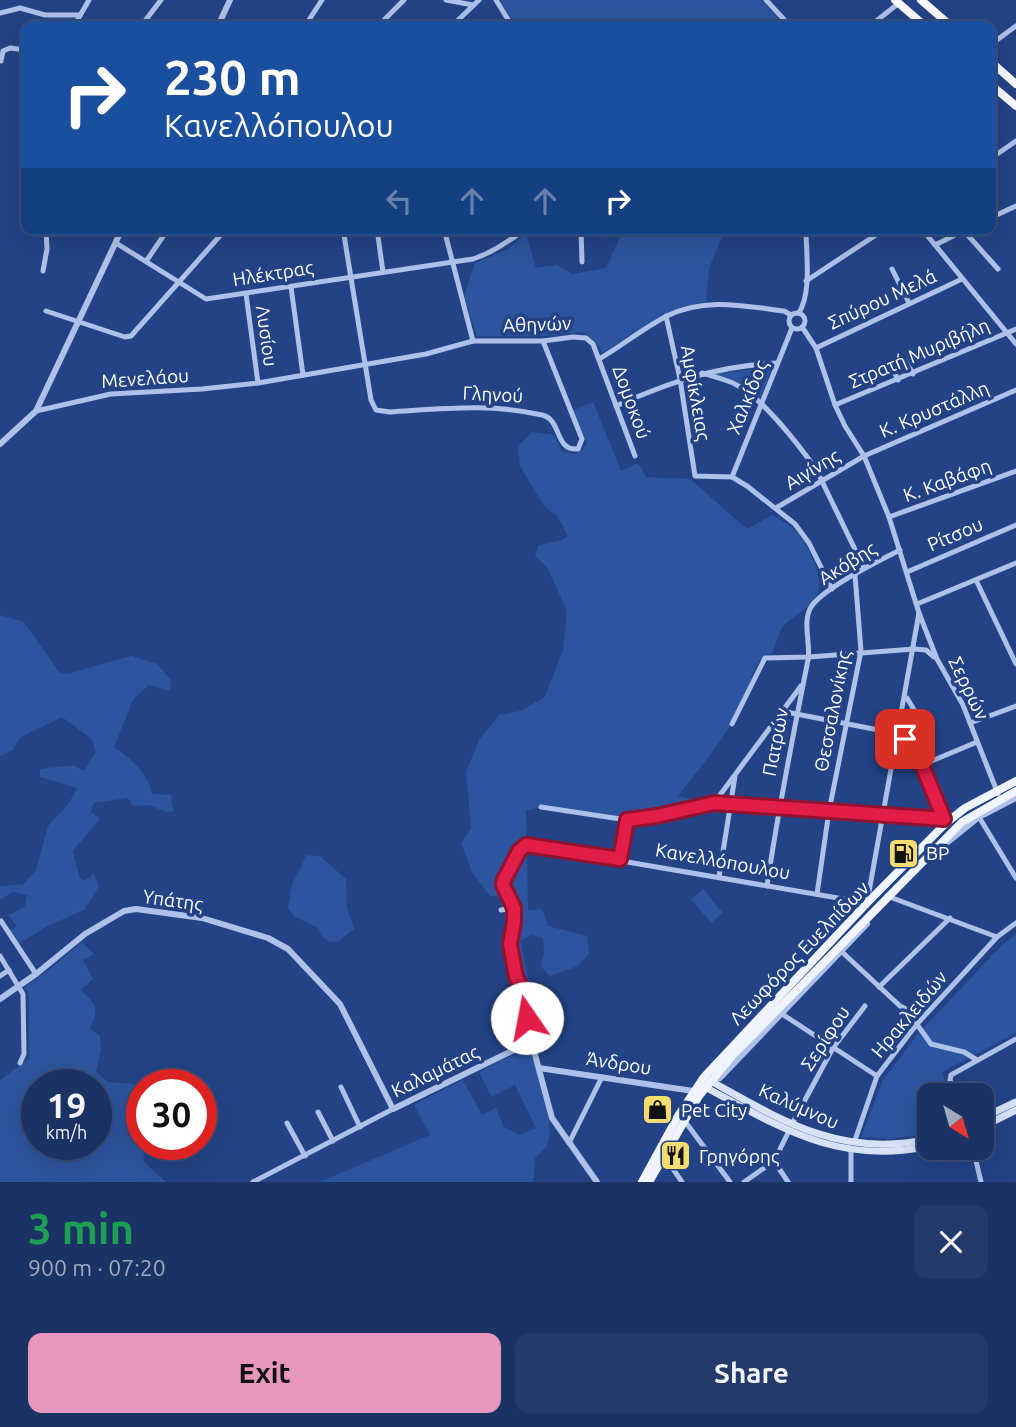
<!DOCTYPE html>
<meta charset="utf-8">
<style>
:root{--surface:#1a3264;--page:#233a6a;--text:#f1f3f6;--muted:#9faabf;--line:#384d78;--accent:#e797bd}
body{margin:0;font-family:Ubuntu,sans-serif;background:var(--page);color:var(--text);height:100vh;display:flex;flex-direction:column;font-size:26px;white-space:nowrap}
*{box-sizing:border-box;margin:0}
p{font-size:23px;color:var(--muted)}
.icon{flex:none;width:38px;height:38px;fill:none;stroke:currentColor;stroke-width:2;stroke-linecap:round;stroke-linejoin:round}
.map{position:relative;height:1182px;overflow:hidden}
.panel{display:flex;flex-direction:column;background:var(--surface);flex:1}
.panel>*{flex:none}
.banner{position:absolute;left:21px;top:21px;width:975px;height:214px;border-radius:14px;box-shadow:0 7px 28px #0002,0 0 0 2px var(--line);background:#1a4fa0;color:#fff;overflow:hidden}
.needle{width:46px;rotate:143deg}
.buttons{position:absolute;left:917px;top:1083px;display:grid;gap:14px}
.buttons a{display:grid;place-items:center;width:77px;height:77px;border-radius:14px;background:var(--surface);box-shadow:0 7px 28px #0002,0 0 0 2px var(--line);font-size:35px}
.speed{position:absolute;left:21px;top:1069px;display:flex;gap:14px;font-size:35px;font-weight:700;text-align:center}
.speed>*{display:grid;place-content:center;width:91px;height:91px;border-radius:50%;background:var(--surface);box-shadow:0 7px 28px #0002,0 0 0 2px var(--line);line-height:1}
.speed small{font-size:18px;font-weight:400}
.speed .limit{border:10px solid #d22;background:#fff;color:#111}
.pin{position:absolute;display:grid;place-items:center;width:60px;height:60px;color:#fff;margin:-30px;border-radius:14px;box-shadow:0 4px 10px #0006}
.me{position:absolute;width:77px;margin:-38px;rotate:348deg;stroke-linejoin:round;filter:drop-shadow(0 0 5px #0008)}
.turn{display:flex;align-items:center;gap:24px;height:147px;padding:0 28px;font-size:32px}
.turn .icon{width:91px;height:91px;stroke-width:2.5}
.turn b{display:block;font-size:49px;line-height:60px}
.lanes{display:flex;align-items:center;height:66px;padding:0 28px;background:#0003;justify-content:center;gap:35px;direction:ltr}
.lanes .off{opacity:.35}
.round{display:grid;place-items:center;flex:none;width:74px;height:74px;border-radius:14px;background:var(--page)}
.overview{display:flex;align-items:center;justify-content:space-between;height:119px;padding:0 28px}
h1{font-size:42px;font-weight:600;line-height:52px;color:#1e9e55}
.primary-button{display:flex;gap:14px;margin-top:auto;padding:14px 28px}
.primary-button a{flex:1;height:80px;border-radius:14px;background:var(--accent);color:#111;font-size:28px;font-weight:600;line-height:80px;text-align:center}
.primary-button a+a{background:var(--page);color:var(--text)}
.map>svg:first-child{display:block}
.green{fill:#2d549e;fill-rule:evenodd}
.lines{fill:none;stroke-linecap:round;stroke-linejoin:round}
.minor{stroke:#adc1e9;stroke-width:5}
.tertiary{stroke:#adc1e9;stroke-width:6}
.secondary{stroke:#d7e2f7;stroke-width:7}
.primary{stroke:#f0f4fe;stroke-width:8}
.trunk{stroke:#f8fafe;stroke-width:8}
.route-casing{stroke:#92132f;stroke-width:18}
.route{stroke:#e11d48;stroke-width:12}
.labels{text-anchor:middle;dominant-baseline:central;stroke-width:7;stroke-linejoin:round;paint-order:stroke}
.street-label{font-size:19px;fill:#fff;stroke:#234386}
.poi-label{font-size:19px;fill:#fff;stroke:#234386;text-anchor:start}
</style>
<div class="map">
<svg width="1016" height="1182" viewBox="0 0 1016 1182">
<rect width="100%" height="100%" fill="#234386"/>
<g class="green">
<path d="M500,0H761L785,26H516Z"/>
<path d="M600,229H725L709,268L706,301L661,315L603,353L595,341L583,332L543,336H477L464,296L475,263L508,249L526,234L536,268L557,265L573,274L606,268L621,235L600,238Z"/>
<path d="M772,367L760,398L735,380L713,374Z"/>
<path d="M593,402L621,471L638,463L646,477L690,479L747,529L772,515C780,520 789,524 795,530C807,543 826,577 817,595C811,608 795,615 785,624C778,631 776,645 772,654C754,655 751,683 745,697C729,734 702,765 678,796L706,802L633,818L543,806L526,811L528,910L542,909L548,926L587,936L589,954L578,966L550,976L541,967L544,952L543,938L532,935L520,941L528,977L534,986V1001H530L523,995L505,950L509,933L508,915L498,896H490L472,872L461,843L471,828L466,772L479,740L499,715L520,711L545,697L563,650L567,611L547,567L535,556L539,545L562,540L568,536L558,517L544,506L520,466L518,446L532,432L554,435L562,452L575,454L582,450L587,442L572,411Z"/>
<path d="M0,615L24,622L59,672L67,674L131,656L157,664L171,680L170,691L149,685L134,698L114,747C132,760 147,771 152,794L171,795L173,811L166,812L149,805L132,806L128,798L94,803L91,812L100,819L73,851L79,876L83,881L94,874L99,886L85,909L46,927L18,944L9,931L17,926L8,915L25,907L27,895L12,892L0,900V886L24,884L36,870L48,826L69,803L77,788L40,777V769L73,765L84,771L96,752L91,738L62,717L21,737L13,750L0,756Z"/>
<path d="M906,711L919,725V756L910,735L903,728Z"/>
<path d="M307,855L320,856L346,879L347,908L354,929L339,941L330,942L322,936L318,928L294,916L288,908L292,884Z"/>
<path d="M703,889L723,913L711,923L691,899Z"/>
<path d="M1016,934V1033L942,1072L950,1095L929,1096V1133L892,1139L861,1137L883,1080L918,1034L1002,945Z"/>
<path d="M82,942L94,954L83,960L93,979L81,990C97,1006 99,1008 90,1029L100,1036L101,1050L96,1072L108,1082L144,1085H142L144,1162L166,1182H0V1080L29,1059V994L25,987L49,970ZM37,1085H96V1144H37Z"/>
<path d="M525,1049L532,1053C538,1072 556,1128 547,1146C545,1150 538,1154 535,1158L533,1182H320L430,1135L414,1105L463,1080L482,1115L496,1108L504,1127L520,1135L536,1128L515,1085L491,1097L479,1072Z"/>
</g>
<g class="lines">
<g class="minor">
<path d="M446,0L473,5"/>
<path d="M496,0L512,26"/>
<path d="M766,0L790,26"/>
<path d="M0,13L20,8L45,15H80"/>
<path d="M74,26L89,0"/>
<path d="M141,26L161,0"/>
<path d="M305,26L322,0"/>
<path d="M378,26L404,0"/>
<path d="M452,26L479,0"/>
<path d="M870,26L899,3"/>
<path d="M990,45L1016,26"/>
<path d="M1,61L3,51L10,48L26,50"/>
<path d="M990,159L1016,141"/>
<path d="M990,218L1016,206"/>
<path d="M283,229H290"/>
<path d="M343,229L371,400L376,410L390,412C441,409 492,403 542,415C562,419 554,451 578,449L582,439L543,341"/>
<path d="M377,229L383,272"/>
<path d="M444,229L473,341"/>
<path d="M581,229L582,262"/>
<path d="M922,229L1016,344"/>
<path d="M964,231L998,269"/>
<path d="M116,243L206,299L473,259C494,252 508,241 526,229"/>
<path d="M935,245L967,229"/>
<path d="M147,260L168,229"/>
<path d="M892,269L909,303"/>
<path d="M43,271L47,249L46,229"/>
<path d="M806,281L885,229"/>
<path d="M291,287L303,375"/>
<path d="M246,294L258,383"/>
<path d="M46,311L125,337L131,336L226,229"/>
<circle cx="797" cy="321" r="8"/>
<path d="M799,313C812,291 806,254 806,229"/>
<path d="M666,316L680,379L695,476L732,477L747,486L795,524L809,543L832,589"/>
<path d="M802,327L816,348L835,405L845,426L864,456L889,517L919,613L937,659L963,705L998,794"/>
<path d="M816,348L962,279"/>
<path d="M599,359C622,346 643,328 667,316C705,297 744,306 784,311L791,315"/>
<path d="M702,373C712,376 723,379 733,383C761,396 798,444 816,469L864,568"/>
<path d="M898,380L893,369L895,364L906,361L913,374"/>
<path d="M835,405L1016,329"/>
<path d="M616,406C670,382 717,366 777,363"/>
<path d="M36,411L111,394L202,389L258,383L426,354L473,341H543L573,337L586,338L593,344L635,456"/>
<path d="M732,477L792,328"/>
<path d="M776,508L864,456L1016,390"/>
<path d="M889,517L1016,471"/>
<path d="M907,572L1016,525"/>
<path d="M976,580L1016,664"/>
<path d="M917,604L1016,563"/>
<path d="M907,698L923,725L920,760"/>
<path d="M781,711L899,734C926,753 932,794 945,822"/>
<path d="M970,723L1016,706"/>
<path d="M732,724L765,658L809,657L914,649L926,650L934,657"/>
<path d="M922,765L977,742"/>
<path d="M714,803L801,686"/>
<path d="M541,807L627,820L657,816L714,803L944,819"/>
<path d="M979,817L1016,878"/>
<path d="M620,859L627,820"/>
<path d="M719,877L735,776"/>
<path d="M767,886C778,810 793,735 808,660C811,644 802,622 811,607C823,588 878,561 900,550"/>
<path d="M817,894L829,811L861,651L855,575"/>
<path d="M887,896L997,937"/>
<path d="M514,908V922L510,944L516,977L528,1000L527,1018L533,1047"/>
<path d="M501,910L514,908C512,900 506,895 504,887C501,874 518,850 528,845L867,903L919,613"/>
<path d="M1,921L36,974"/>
<path d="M841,951L900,1006L906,1009L931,1044L964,1052L977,1060"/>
<path d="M0,956L23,994L24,1054L20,1063"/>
<path d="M0,976L9,970"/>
<path d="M879,987L950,918"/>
<path d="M782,1014L877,1076"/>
<path d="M341,1087L360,1127"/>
<path d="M956,1096L950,1080L951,1075L1016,1039"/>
<path d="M318,1112L333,1141"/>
<path d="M684,1120L730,1182"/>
<path d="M287,1123L305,1156"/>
<path d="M792,1124L833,1048L865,1006"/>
<path d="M569,1143L602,1077"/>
<path d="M854,1143L877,1076L917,1024L997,937L1016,923"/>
<path d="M973,1148L981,1182"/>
<path d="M851,1150V1182"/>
<path d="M664,1156L682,1182"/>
<path d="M774,1161L788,1182"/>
<path d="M253,1182L393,1109"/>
<path d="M744,1182L774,1161L789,1131"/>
</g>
<g class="tertiary">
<path d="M218,26L230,0"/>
<path d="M0,444L36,411L122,229"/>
<path d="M948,842L979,817L1016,798"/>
<path d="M0,999L36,974L85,934L124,911L136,909L202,918L268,938L288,949L340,1004L393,1109L522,1046L529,1045L533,1047L552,1118L597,1182"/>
<path d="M539,1068L693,1091"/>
<path d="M713,1080L720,1078L867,924"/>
</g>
<g class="secondary">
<path d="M707,1079C781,1120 841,1159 929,1139"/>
<path d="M703,1086C780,1127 838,1166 929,1146"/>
<path d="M982,1118L1016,1102"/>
<path d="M982,1127L1016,1110"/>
</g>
<g class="primary">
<path d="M642,1182L678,1116L704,1077L867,903L946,823L965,808L1016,781"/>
<path d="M649,1182L699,1096L733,1055L962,822L1016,791"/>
</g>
<g class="trunk">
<path d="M895,0L925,26"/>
<path d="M921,0L951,26"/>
<path d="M990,61L1016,84"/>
<path d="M990,84L1016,106"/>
</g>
</g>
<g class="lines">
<defs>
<path id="route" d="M527,1018L528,1000L516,977L510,944L514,922V908L503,885L504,880L519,851L526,845L620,859L627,820L657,816L714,803L944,819L920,760L905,739"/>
</defs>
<use href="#route" class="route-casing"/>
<use href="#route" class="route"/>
</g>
<defs>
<symbol id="fuel-square" viewBox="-11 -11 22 22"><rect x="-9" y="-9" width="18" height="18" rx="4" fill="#f4dc6f" stroke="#234386"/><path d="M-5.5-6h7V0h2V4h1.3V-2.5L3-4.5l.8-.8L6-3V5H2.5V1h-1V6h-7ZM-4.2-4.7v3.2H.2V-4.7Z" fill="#111"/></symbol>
<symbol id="shop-square" viewBox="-11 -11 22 22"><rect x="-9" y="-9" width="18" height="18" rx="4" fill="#f4dc6f" stroke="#234386"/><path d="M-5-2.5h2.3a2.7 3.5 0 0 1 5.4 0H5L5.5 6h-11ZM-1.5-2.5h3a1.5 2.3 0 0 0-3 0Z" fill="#111"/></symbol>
<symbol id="restaurant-square" viewBox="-11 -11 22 22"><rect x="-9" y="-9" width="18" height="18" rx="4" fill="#f4dc6f" stroke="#234386"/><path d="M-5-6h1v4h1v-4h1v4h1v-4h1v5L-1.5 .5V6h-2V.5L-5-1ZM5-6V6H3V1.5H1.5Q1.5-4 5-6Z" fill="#111"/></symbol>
</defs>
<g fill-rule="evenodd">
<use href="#fuel-square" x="886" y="836" width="35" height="35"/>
<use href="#shop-square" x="640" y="1092" width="35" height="35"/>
<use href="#restaurant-square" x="658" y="1138" width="35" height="35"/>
</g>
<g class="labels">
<g class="street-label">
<text transform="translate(273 273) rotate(-9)">Ηλέκτρας</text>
<text transform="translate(882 299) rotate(-25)">Σπύρου Μελά</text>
<text transform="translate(537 324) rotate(-2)">Αθηνών</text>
<text transform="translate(267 336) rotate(82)">Λυσίου</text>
<text transform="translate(919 353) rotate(-23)">Στρατή Μυριβήλη</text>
<text transform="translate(145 378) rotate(-4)">Μενελάου</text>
<text transform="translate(696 393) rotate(80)">Αμφίκλειας</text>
<text transform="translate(493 394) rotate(3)">Γληνού</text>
<text transform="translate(747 397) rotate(-68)">Χαλκίδος</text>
<text transform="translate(632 402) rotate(70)">Δομοκού</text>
<text transform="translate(934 409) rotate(-23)">Κ. Κρυστάλλη</text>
<text transform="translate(812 469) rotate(-31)">Αιγίνης</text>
<text transform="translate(947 480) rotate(-20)">Κ. Καβάφη</text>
<text transform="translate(955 534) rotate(-23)">Ρίτσου</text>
<text transform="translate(847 563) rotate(-32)">Ακόβης</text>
<text transform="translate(969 688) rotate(64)">Σερρών</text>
<text transform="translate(832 711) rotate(-79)">Θεσσαλονίκης</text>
<text transform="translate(775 742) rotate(-79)">Πατρών</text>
<text transform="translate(723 861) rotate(10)">Κανελλόπουλου</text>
<text transform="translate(173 900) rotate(8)">Υπάτης</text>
<text transform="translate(799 953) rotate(-46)">Λεωφόρος Ευελπίδων</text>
<text transform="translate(909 1014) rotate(-50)">Ηρακλειδών</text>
<text transform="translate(825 1038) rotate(-57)">Σερίφου</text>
<text transform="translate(619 1063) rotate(9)">Άνδρου</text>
<text transform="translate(435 1071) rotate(-26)">Καλαμάτας</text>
<text transform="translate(799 1106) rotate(24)">Καλύμνου</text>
</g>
<g class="poi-label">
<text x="926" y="853">BP</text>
<text x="681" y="1110">Pet City</text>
<text x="699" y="1156">Γρηγόρης</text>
</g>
</g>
</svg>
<div class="buttons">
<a><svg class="needle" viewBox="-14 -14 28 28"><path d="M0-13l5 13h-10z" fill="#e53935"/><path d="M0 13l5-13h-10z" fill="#9faabf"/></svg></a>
</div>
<div class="speed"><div>19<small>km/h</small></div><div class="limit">30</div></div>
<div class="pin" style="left:905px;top:739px;background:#d93025"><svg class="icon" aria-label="arrive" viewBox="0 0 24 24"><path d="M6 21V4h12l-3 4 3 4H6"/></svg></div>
<svg class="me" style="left:527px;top:1018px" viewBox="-20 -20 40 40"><circle r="19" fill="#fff"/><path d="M0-13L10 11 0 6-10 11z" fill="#e11d48"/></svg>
<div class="banner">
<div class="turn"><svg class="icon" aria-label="right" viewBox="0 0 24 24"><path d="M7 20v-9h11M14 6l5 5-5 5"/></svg><div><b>230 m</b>Κανελλόπουλου</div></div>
<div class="lanes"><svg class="icon off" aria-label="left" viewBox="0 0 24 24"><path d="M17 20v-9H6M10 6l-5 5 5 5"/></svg><svg class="icon off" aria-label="ahead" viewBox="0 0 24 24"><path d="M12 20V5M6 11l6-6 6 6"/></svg><svg class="icon off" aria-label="ahead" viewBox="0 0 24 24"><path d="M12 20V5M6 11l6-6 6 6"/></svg><svg class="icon" aria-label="right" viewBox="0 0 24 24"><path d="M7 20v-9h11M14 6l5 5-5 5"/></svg></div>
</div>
</div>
<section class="panel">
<div class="overview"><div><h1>3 min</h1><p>900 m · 07:20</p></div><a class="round"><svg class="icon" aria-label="close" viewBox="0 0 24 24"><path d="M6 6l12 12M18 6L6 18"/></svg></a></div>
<div class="primary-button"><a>Exit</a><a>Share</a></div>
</section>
